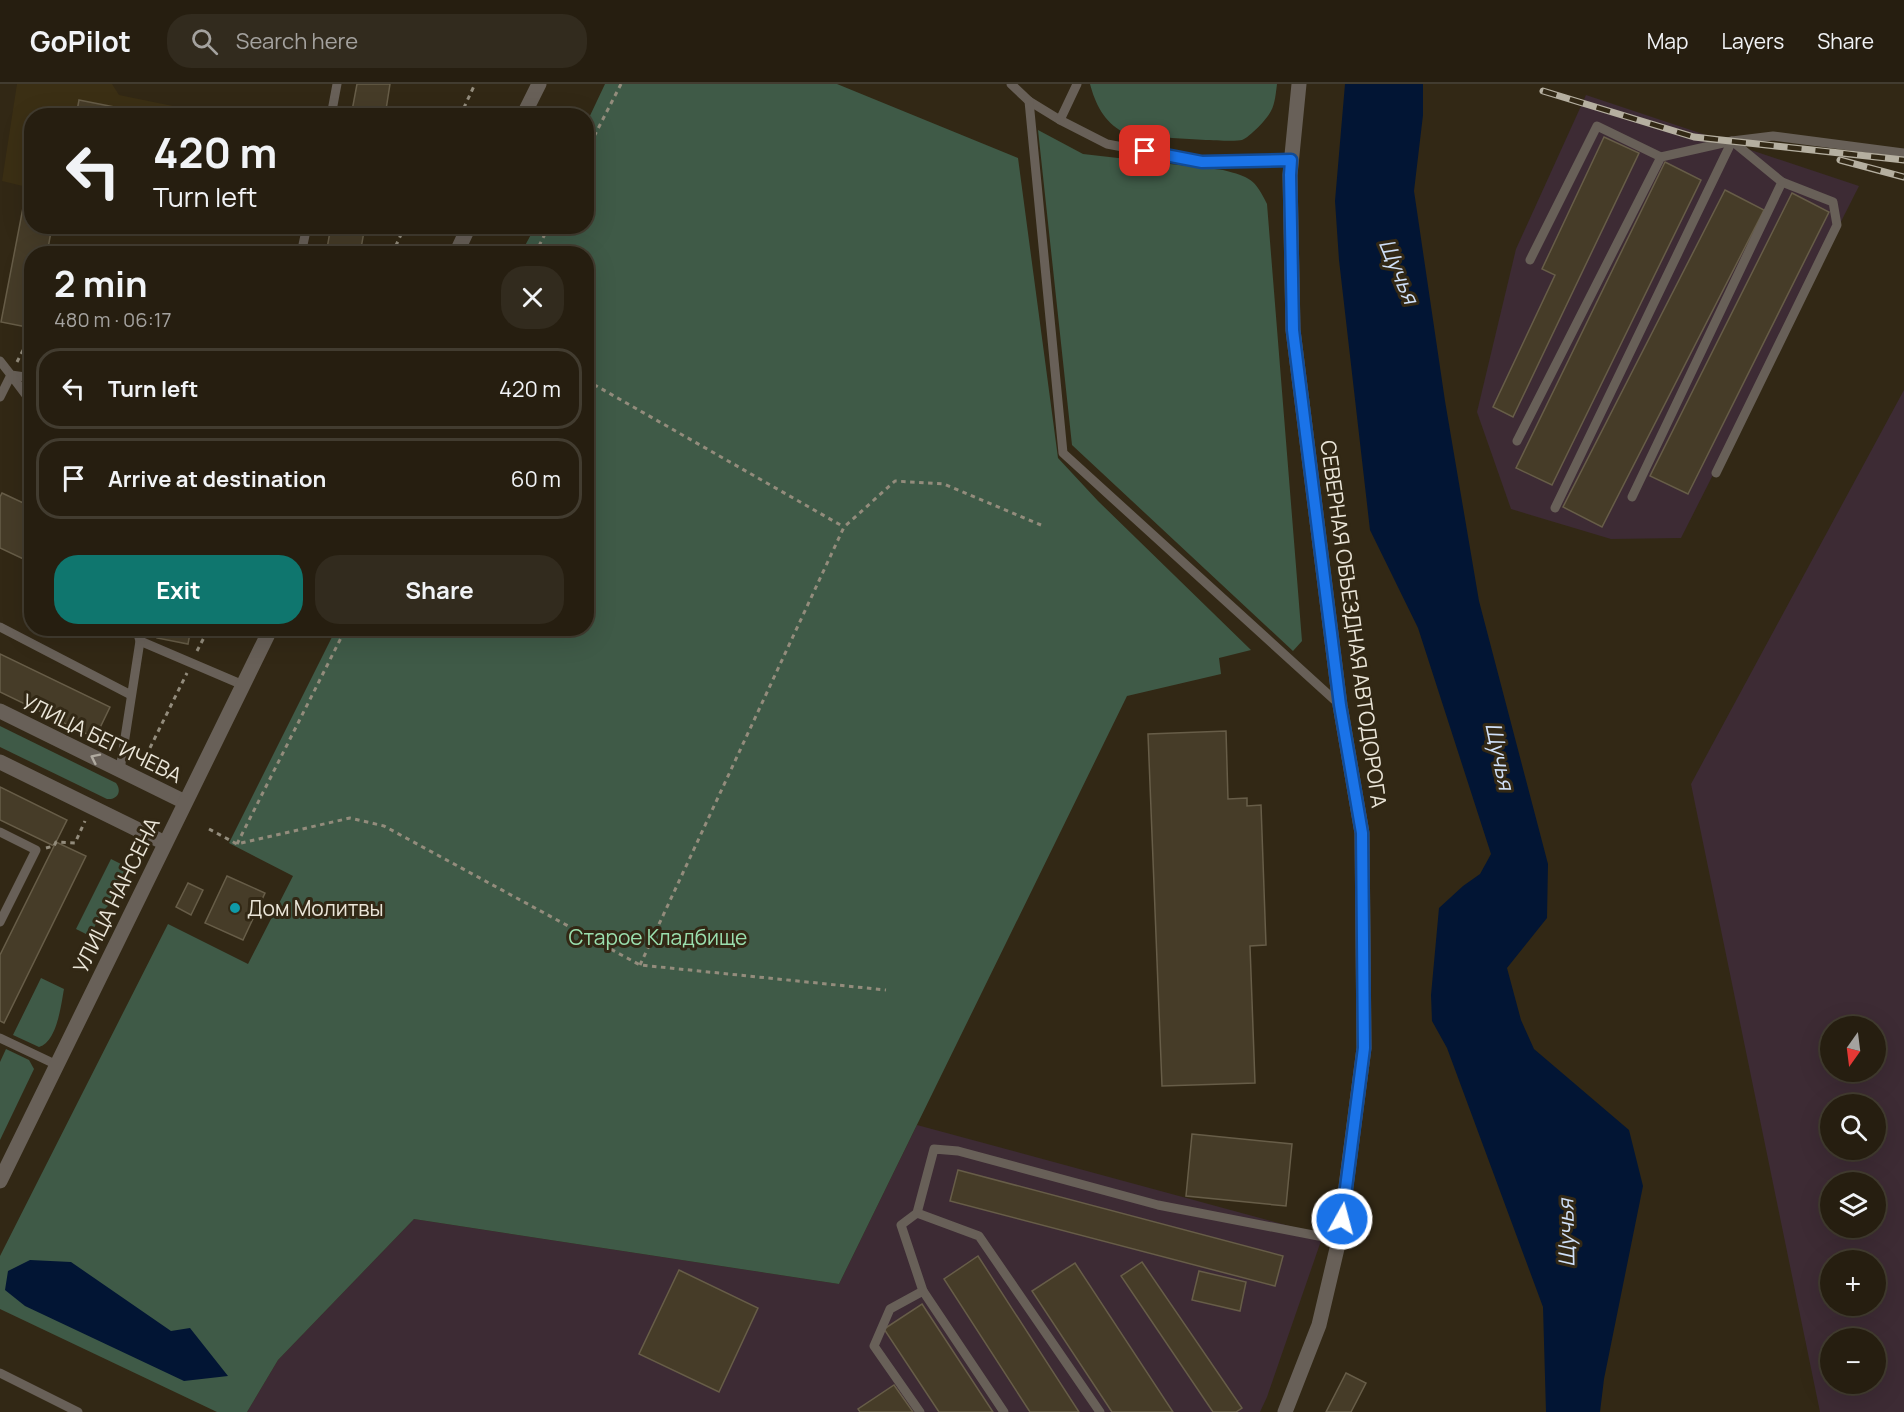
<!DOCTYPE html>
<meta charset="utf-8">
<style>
:root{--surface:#261e10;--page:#322b1e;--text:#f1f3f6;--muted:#a4a29f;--line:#423c30;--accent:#0f766e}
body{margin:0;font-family:Manrope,sans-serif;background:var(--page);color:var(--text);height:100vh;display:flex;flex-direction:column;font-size:22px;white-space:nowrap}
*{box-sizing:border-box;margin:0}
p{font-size:20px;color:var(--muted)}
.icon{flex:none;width:33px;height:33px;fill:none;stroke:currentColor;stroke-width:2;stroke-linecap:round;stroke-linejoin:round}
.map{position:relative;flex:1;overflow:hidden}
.drawer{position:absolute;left:24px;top:162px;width:570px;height:390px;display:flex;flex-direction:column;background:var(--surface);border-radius:24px;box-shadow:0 6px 24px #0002,0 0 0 2px var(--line)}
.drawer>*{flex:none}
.banner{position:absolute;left:24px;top:24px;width:570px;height:126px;border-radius:24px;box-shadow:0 6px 24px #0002,0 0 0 2px var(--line);background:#261e10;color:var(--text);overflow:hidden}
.needle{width:39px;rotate:194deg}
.controls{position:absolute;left:1820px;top:932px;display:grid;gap:12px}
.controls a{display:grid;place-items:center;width:66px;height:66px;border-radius:50%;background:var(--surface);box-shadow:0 6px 24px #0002,0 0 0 2px var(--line);font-size:30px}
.pin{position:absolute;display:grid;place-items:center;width:51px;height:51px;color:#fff;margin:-26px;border-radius:12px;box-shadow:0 3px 9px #0006}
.me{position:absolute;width:66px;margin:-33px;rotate:7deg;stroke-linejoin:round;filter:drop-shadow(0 0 4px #0008)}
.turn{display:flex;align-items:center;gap:21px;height:126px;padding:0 30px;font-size:27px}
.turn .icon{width:78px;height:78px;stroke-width:2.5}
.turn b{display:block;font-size:42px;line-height:51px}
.round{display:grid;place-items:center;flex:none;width:63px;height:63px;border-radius:24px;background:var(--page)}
.overview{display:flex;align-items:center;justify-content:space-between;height:102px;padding:0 30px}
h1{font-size:36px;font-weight:700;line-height:45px}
.action{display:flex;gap:12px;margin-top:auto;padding:12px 30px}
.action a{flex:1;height:69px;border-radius:24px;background:var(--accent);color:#fff;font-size:24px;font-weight:700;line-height:69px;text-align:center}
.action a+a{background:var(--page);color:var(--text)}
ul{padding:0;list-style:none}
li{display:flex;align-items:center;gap:18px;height:81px;margin:0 12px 9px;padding:0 18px;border:3px solid var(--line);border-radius:24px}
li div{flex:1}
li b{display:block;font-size:22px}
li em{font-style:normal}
header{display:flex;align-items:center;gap:36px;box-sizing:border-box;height:84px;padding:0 30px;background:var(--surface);border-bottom:2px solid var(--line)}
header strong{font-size:28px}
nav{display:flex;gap:33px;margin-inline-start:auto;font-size:21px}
.search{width:420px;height:54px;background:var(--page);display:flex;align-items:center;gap:15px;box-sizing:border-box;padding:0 21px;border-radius:24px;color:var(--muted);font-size:22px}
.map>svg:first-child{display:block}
.industrial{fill:#3d2b34;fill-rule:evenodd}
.built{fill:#3b2f14}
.green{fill:#3f5a47}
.water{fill:#021534}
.building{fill:#463c28;stroke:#675d48;stroke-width:1.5}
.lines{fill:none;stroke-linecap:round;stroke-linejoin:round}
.path{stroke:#938c7c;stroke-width:3;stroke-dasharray:4.5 4.5;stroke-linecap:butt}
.service{stroke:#686058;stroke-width:9}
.tertiary{stroke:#686058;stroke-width:15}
.rail-casing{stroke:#b5afa0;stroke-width:7}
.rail{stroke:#322815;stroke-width:4.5;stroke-dasharray:14;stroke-linecap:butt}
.oneway{stroke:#b0aa9f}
.route-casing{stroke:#114b97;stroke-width:15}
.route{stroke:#1a73e8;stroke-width:10}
.culture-dot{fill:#0f9aa8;stroke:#322815;stroke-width:2}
.labels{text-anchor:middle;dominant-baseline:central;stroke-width:6;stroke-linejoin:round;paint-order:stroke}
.street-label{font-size:21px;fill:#ebe6d9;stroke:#322815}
.poi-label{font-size:21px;fill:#ebe6d9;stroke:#322815;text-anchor:start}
.park-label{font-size:21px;fill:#9adfae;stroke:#322815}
.water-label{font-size:22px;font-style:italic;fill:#d0e1fa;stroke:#322815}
</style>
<header>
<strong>GoPilot</strong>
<div class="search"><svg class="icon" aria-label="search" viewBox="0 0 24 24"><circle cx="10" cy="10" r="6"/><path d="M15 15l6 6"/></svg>Search here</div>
<nav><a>Map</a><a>Layers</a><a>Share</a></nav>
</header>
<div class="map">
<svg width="1904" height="1328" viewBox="0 0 1904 1328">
<rect width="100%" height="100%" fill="#322815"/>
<g class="industrial">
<path d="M1586,11L1859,102L1681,454L1611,455L1511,425L1477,328L1516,165Z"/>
<path d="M1904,306V1328H1820L1691,700ZM1830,942H1875V987H1830ZM1830,1020H1875V1065H1830ZM1830,1098H1875V1143H1830ZM1830,1176H1875V1221H1830ZM1830,1254H1875V1299H1830Z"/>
<path d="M917,1041L1323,1151L1267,1313L1260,1328H247L278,1276L414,1135L839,1200Z"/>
</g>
<g class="built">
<path d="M17,0H112L119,11L217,31L32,32L31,104L2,97Z"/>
<path d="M180,143L236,142V143L235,145L227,152Z"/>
</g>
<g class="green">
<path d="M605,0H837L1018,74L1058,374L1098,417L1251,566L1219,574L1221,590L1127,612L839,1200L414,1135L278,1276L247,1328H217L0,1225V1172L168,840L248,880L293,792L229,759L336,545L586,544V170L521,169L535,143L586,142L587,38Z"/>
<path d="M1090,0H1277C1276,8 1275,20 1271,27C1267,35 1250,53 1242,56C1232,59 1131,52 1123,48C1104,38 1095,19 1090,0Z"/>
<path d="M1038,46L1083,70L1223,86C1250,93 1255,95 1267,120L1302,557L1293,567L1072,361Z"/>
<path d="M0,642L116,699C122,707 118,716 107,715L0,663Z"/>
<path d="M111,775L133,786L122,808L102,828L90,852L76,845Z"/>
<path d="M41,894L64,905C61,921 57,958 39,963L13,951Z"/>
<path d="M6,965L29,976L34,985L0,1056V978Z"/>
</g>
<g class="water">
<path d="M1345,0H1423V31L1414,107L1445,317L1479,517L1548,780L1547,834L1507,884L1521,936L1534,965L1629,1046L1643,1102L1604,1295L1600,1328H1546L1543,1223L1447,964L1432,937L1431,911L1439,824L1463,802L1480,790L1491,770L1418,544L1370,446L1339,176L1335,117Z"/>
<path d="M30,1176L71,1178L171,1247L190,1244L228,1292L184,1297L25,1222L5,1206L8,1187Z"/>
</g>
<g class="building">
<path d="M357,0H390L385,32H351Z"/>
<path d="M79,16L160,32H76Z"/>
<path d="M1604,53L1639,69L1513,333L1493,323L1555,191L1542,185Z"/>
<path d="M1665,78L1701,96L1552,401L1516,384Z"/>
<path d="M27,103L32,104V142H52L47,170H32V244L1,238Z"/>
<path d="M1725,106L1764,126L1602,443L1563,423Z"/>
<path d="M1792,109L1829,128L1688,410L1650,392Z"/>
<path d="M331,142H365L360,170H326Z"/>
<path d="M2,409L32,423V479L0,464V413Z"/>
<path d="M159,544H191L188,560L157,554Z"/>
<path d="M0,570L110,623L95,654L0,608Z"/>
<path d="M1226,647L1228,715L1247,714V722L1261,721L1266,861L1250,862L1255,999L1162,1002L1148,650Z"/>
<path d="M0,703L67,736L54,762L0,736Z"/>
<path d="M56,758L86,772L4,939L0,937V871Z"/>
<path d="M227,792L265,809L243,856L205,839Z"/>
<path d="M188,799L203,806L191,831L176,823Z"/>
<path d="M1192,1050L1292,1060L1286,1122L1186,1112Z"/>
<path d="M958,1086L1283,1172L1275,1202L950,1117Z"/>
<path d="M978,1172L1079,1328H1030L944,1195Z"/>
<path d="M1142,1178L1242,1324L1236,1328H1213L1121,1192Z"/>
<path d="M1075,1179L1173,1328H1112L1032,1207Z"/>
<path d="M679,1186L758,1224L719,1308L639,1270Z"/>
<path d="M1199,1187L1246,1198L1240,1227L1192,1216Z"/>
<path d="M922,1220L993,1328H939L884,1245Z"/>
<path d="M1346,1289L1366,1299L1351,1328H1326Z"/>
<path d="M894,1301L913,1328H860L858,1325Z"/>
</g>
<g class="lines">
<g class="path">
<path d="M460,32L475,0"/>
<path d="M586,68L621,0"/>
<path d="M392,170L405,142"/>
<path d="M535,170L549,142"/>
<path d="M17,278L32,249"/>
<path d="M586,296L844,443"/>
<path d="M197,567L209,544"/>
<path d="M142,680L187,589"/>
<path d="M209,745L237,760L350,734L384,742L640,881L886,906"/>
<path d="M237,760L346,544"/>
<path d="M46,764L54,762L56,758L75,759L85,737"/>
<path d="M640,881L844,443L895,397L944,400L1041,441"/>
</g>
<g class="service">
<path d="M1011,0L1029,17L1060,36L1107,60L1202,78L1291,76"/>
<path d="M1029,17L1063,369L1340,621"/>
<path d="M331,32L337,0"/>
<path d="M1060,36L1077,0"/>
<path d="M301,170L307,142"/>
<path d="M1530,176L1597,42L1661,73"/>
<path d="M0,277L11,291L32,294"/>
<path d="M0,313L11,291L32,319"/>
<path d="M1517,357L1661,73L1732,57L1782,98L1632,413"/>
<path d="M1716,389L1837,141L1833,118L1782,98"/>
<path d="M1555,424L1732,57L1773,52L1904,69"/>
<path d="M0,543L131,611"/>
<path d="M141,552L140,557L243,601"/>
<path d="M120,686L140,557L136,544"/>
<path d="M0,748L36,766L0,838"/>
<path d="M0,954L57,981"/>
<path d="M917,1129L934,1065L958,1067L1158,1121L1339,1156"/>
<path d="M923,1207L901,1141L917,1129L979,1152L1100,1328"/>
<path d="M0,1289L78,1328"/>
<path d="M920,1328L874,1262L890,1225L923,1207L1004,1328"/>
</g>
<g class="tertiary">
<path d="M523,32L539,0"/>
<path d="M456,170L469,142"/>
<path d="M0,627L185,718"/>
<path d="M0,678L165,759"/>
<path d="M0,1097L271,544"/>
<path d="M1285,1328L1319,1241L1339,1156L1364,964L1362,749L1340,621L1293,246L1290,91L1299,0"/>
</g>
<defs>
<g id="rail">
<path d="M1543,7L1694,53L1904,76"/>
<path d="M1840,76L1904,93"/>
</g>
</defs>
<use href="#rail" class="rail-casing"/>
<use href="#rail" class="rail"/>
</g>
<defs><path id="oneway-chevron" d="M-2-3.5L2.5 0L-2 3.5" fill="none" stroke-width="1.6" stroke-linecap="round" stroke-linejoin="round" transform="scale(1.5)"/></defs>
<use class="oneway" href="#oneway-chevron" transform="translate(95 674) rotate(-154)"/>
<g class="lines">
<defs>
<path id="route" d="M1145,67L1202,78L1291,76L1290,91L1293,246L1340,621L1362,749L1364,964L1342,1135"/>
</defs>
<use href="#route" class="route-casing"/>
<use href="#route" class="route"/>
</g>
<circle class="culture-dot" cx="235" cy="824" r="6"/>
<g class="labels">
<g class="street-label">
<text transform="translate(1354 540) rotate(82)">СЕВЕРНАЯ ОБЪЕЗДНАЯ АВТОДОРОГА</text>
<text transform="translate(102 654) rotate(26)">УЛИЦА БЕГИЧЕВА</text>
<text transform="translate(116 811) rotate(-64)">УЛИЦА НАНСЕНА</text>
</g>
<g class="poi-label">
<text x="247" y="824">Дом Молитвы</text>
</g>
<g class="park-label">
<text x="658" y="853">Старое Кладбище</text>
</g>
<g class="water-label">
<text transform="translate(1399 187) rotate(67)">Щучья</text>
<text transform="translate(1500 672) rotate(78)">Щучья</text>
<text transform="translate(1566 1149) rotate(-91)">Щучья</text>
</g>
</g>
</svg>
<div class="controls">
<a><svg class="needle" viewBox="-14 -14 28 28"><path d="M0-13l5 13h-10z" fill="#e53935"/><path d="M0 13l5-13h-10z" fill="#a4a29f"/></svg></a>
<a><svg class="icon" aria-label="search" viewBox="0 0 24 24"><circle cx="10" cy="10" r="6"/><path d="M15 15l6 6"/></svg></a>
<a><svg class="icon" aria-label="layers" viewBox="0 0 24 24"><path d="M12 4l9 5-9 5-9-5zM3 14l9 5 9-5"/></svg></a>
<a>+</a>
<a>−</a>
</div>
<div class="pin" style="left:1145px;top:67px;background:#d93025"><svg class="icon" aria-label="arrive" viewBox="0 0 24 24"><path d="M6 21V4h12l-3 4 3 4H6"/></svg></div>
<svg class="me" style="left:1342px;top:1135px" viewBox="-20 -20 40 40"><circle r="17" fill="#1a73e8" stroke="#fff" stroke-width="3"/><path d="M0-11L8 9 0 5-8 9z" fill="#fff"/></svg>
<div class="banner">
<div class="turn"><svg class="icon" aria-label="left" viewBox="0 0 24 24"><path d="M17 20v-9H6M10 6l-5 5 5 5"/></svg><div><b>420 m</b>Turn left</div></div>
</div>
<section class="drawer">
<div class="overview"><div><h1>2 min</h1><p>480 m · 06:17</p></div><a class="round"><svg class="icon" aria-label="close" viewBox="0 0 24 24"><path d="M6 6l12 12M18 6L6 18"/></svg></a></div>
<ul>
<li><svg class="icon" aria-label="left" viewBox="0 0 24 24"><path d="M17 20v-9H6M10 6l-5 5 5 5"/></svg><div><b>Turn left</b></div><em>420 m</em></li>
<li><svg class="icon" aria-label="arrive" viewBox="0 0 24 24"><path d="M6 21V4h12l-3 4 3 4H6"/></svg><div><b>Arrive at destination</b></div><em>60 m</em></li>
</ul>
<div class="action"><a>Exit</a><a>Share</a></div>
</section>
</div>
